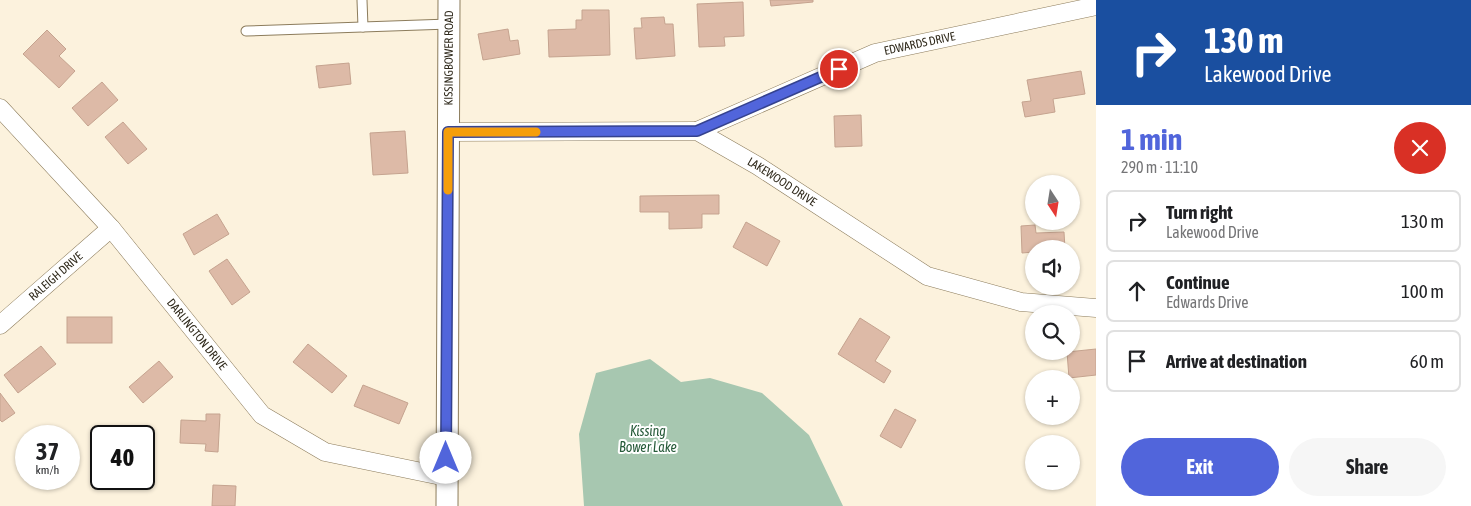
<!DOCTYPE html>
<meta charset="utf-8">
<style>
:root{--surface:#fff;--page:#f6f6f6;--text:#202124;--muted:#757577;--line:#e0e0e0;--accent:#5165db}
body{margin:0;font-family:"Asap Condensed",sans-serif;background:var(--page);color:var(--text);height:100vh;display:flex;flex-direction:column;font-size:19px;white-space:nowrap}
*{box-sizing:border-box;margin:0}
p{font-size:16px;color:var(--muted)}
.icon{flex:none;width:28px;height:28px;fill:none;stroke:currentColor;stroke-width:2;stroke-linecap:round;stroke-linejoin:round}
.map{position:relative;flex:1;overflow:hidden}
.drawer{display:flex;flex-direction:column;background:var(--surface);width:375px}
.drawer>*{flex:none}
.top-card{background:#1a4fa0;color:#fff;overflow:hidden}
.needle{width:32px;rotate:168deg}
.tools{position:absolute;left:1025px;top:175px;display:grid;gap:10px}
.tools a{display:grid;place-items:center;width:55px;height:55px;border-radius:50%;background:var(--surface);box-shadow:0 1px 4px #0004;font-size:25px}
.speed{position:absolute;left:15px;top:425px;display:flex;gap:10px;font-size:25px;font-weight:700;text-align:center}
.speed>*{display:grid;place-content:center;width:65px;height:65px;border-radius:50%;background:var(--surface);box-shadow:0 1px 4px #0004;line-height:1}
.speed small{font-size:12px;font-weight:400}
.speed .limit{border:2px solid #111;border-radius:8px;background:#fff;color:#111}
.pin{position:absolute;display:grid;place-items:center;width:42px;height:42px;color:#fff;margin:-21px;border:2px solid #fff;border-radius:50%;box-shadow:0 1px 5px #0007}
.me{position:absolute;width:55px;margin:-28px;rotate:0deg;stroke-linejoin:round;filter:drop-shadow(0 0 4px #0008)}
.turn{display:flex;align-items:center;gap:18px;height:105px;padding:0 25px;font-size:22px}
.turn .icon{width:65px;height:65px;stroke-width:2.5}
.turn b{display:block;font-size:35px;line-height:42px}
.round{display:grid;place-items:center;flex:none;width:52px;height:52px;border-radius:26px;background:var(--page)}
.summary{display:flex;align-items:center;justify-content:space-between;height:85px;padding:0 25px}
h1{font-size:30px;font-weight:700;line-height:38px;color:var(--accent)}
.primary-button{display:flex;gap:10px;margin-top:auto;padding:10px 25px}
.primary-button a{flex:1;height:58px;border-radius:30px;background:var(--accent);color:#fff;font-size:20px;font-weight:700;line-height:58px;text-align:center}
.primary-button a+a{background:var(--page);color:var(--text)}
ul{padding:0;list-style:none}
li{display:flex;align-items:center;gap:15px;height:62px;margin:0 10px 8px;padding:0 15px;border:2px solid var(--line);border-radius:8px}
li div{flex:1}
li b{display:block;font-size:19px}
li em{font-style:normal}
main{display:flex;flex:1;min-height:0}
.map>svg:first-child{display:block}
.water{fill:#a7c7b0}
.building{fill:#ddbaa7;stroke:#c5a38f}
.lines{fill:none;stroke-linecap:round;stroke-linejoin:round}
.service-casing{stroke:#8c7c5c;stroke-width:11}
.minor-casing{stroke:#8c7c5c;stroke-width:19}
.tertiary-casing{stroke:#8c7c5c;stroke-width:23}
.service{stroke:#fff;stroke-width:9}
.minor{stroke:#fff;stroke-width:18}
.tertiary{stroke:#fff;stroke-width:21}
.route-casing{stroke:#35428e;stroke-width:12}
.route{stroke:#5165db;stroke-width:9}
.slow{stroke:#f59e0b;stroke-width:9}
.labels{text-anchor:middle;dominant-baseline:central;stroke-width:4;stroke-linejoin:round;paint-order:stroke}
.street-label{font-size:12px;fill:#2f291b;stroke:#fff}
.water-label{font-size:14px;font-style:italic;fill:#265a39;stroke:#fff}
</style>
<main>
<div class="map">
<svg width="1096" height="506" viewBox="0 0 1096 506">
<rect width="100%" height="100%" fill="#fcf2dd"/>
<path class="water" d="M650,359L681,382L710,378L762,393L809,435L843,506H584L579,434L596,373Z"/>
<g class="building">
<path d="M770,0H813V2L771,6Z"/>
<path d="M743,2L744,36L724,37L725,46L699,47L697,4Z"/>
<path d="M582,10H609L610,55L549,57L548,30L576,29V20H582Z"/>
<path d="M664,17L665,24H673L675,56L636,59L634,28H642L641,18Z"/>
<path d="M508,29L510,41L518,40L520,54L483,60L478,34Z"/>
<path d="M47,30L66,49L59,56L75,71L59,88L23,54Z"/>
<path d="M349,63L351,84L319,88L316,66Z"/>
<path d="M1081,71L1085,94L1053,99L1055,112L1025,117L1022,102L1031,101L1027,80Z"/>
<path d="M102,82L118,100L88,126L72,108Z"/>
<path d="M861,115L862,146L835,147L834,116Z"/>
<path d="M123,122L147,149L128,164L105,137Z"/>
<path d="M405,131L408,173L373,175L370,133Z"/>
<path d="M719,195V214H702V228L669,229V212H640V196Z"/>
<path d="M217,214L229,234L194,255L183,234Z"/>
<path d="M746,222L780,241L767,266L733,247Z"/>
<path d="M1035,225L1036,233L1064,232L1065,249H1034V252L1022,253L1021,226Z"/>
<path d="M227,259L250,292L232,305L209,271Z"/>
<rect x="67" y="317" width="45" height="26"/>
<path d="M860,318L890,337L875,361L891,371L884,383L838,354Z"/>
<path d="M308,344L347,376L332,393L293,362Z"/>
<path d="M41,346L56,364L18,393L4,375Z"/>
<path d="M1096,349V375L1069,378L1067,352Z"/>
<path d="M159,361L173,377L143,403L129,387Z"/>
<path d="M363,385L408,403L399,424L354,406Z"/>
<path d="M0,393L15,413L2,422L0,420Z"/>
<path d="M895,409L916,420L901,448L880,436Z"/>
<path d="M206,414H220L218,452L205,451L206,444L180,443L181,420L206,421Z"/>
<path d="M213,485L236,486L235,506H212Z"/>
</g>
<g class="lines">
<defs>
<g id="service">
<path d="M362,0L363,27"/>
<path d="M246,31L449,24"/>
</g>
<g id="minor">
<path id="s1" d="M0,108L111,228L262,415L325,452L446,477"/>
<path id="s2" d="M697,131L875,53L1096,6"/>
<path id="s3" d="M448,132L697,131L758,166L927,276L1021,302L1096,308"/>
<path id="s4" d="M0,325L111,228"/>
</g>
<g id="tertiary">
<path id="s5" d="M447,506L449,0"/>
</g>
</defs>
<use href="#service" class="service-casing"/>
<use href="#minor" class="minor-casing"/>
<use href="#tertiary" class="tertiary-casing"/>
<use href="#service" class="service"/>
<use href="#minor" class="minor"/>
<use href="#tertiary" class="tertiary"/>
</g>
<g class="lines">
<defs>
<path id="route" d="M446,458L448,132L697,131L839,69"/>
</defs>
<use href="#route" class="route-casing"/>
<use href="#route" class="route"/>
<path class="slow" d="M448,190V132H536"/>
</g>
<g class="labels">
<g class="street-label">
<text stroke="none"><textPath href="#s2" startOffset="240">EDWARDS DRIVE</textPath></text>
<text stroke="none"><textPath href="#s5" startOffset="448">KISSINGBOWER ROAD</textPath></text>
<text stroke="none"><textPath href="#s3" startOffset="348">LAKEWOOD DRIVE</textPath></text>
<text stroke="none"><textPath href="#s4" startOffset="74">RALEIGH DRIVE</textPath></text>
<text stroke="none"><textPath href="#s1" startOffset="300">DARLINGTON DRIVE</textPath></text>
</g>
<g class="water-label">
<text x="648" y="431">Kissing<tspan x="648" dy="16">Bower Lake</tspan></text>
</g>
</g>
</svg>
<div class="tools">
<a><svg class="needle" viewBox="-14 -14 28 28"><path d="M0-13l5 13h-10z" fill="#e53935"/><path d="M0 13l5-13h-10z" fill="#757577"/></svg></a>
<a><svg class="icon" aria-label="sound" viewBox="0 0 24 24"><path d="M4 9h4l5-4v14l-5-4H4zM17 9q2 3 0 6"/></svg></a>
<a><svg class="icon" aria-label="search" viewBox="0 0 24 24"><circle cx="10" cy="10" r="6"/><path d="M15 15l6 6"/></svg></a>
<a>+</a>
<a>−</a>
</div>
<div class="speed"><div>37<small>km/h</small></div><div class="limit">40</div></div>
<div class="pin" style="left:839px;top:69px;background:#d93025"><svg class="icon" aria-label="arrive" viewBox="0 0 24 24"><path d="M6 21V4h12l-3 4 3 4H6"/></svg></div>
<svg class="me" style="left:446px;top:458px" viewBox="-20 -20 40 40"><circle r="19" fill="#fff"/><path d="M0-13L10 11 0 6-10 11z" fill="#5165db"/></svg>
</div>
<section class="drawer">
<div class="top-card">
<div class="turn"><svg class="icon" aria-label="right" viewBox="0 0 24 24"><path d="M7 20v-9h11M14 6l5 5-5 5"/></svg><div><b>130 m</b>Lakewood Drive</div></div>
</div>
<div class="summary"><div><h1>1 min</h1><p>290 m · 11:10</p></div><a class="round" style="background:#d93025;color:#fff"><svg class="icon" aria-label="close" viewBox="0 0 24 24"><path d="M6 6l12 12M18 6L6 18"/></svg></a></div>
<ul>
<li><svg class="icon" aria-label="right" viewBox="0 0 24 24"><path d="M7 20v-9h11M14 6l5 5-5 5"/></svg><div><b>Turn right</b><p>Lakewood Drive</p></div><em>130 m</em></li>
<li><svg class="icon" aria-label="ahead" viewBox="0 0 24 24"><path d="M12 20V5M6 11l6-6 6 6"/></svg><div><b>Continue</b><p>Edwards Drive</p></div><em>100 m</em></li>
<li><svg class="icon" aria-label="arrive" viewBox="0 0 24 24"><path d="M6 21V4h12l-3 4 3 4H6"/></svg><div><b>Arrive at destination</b></div><em>60 m</em></li>
</ul>
<div class="primary-button"><a>Exit</a><a>Share</a></div>
</section>
</main>
